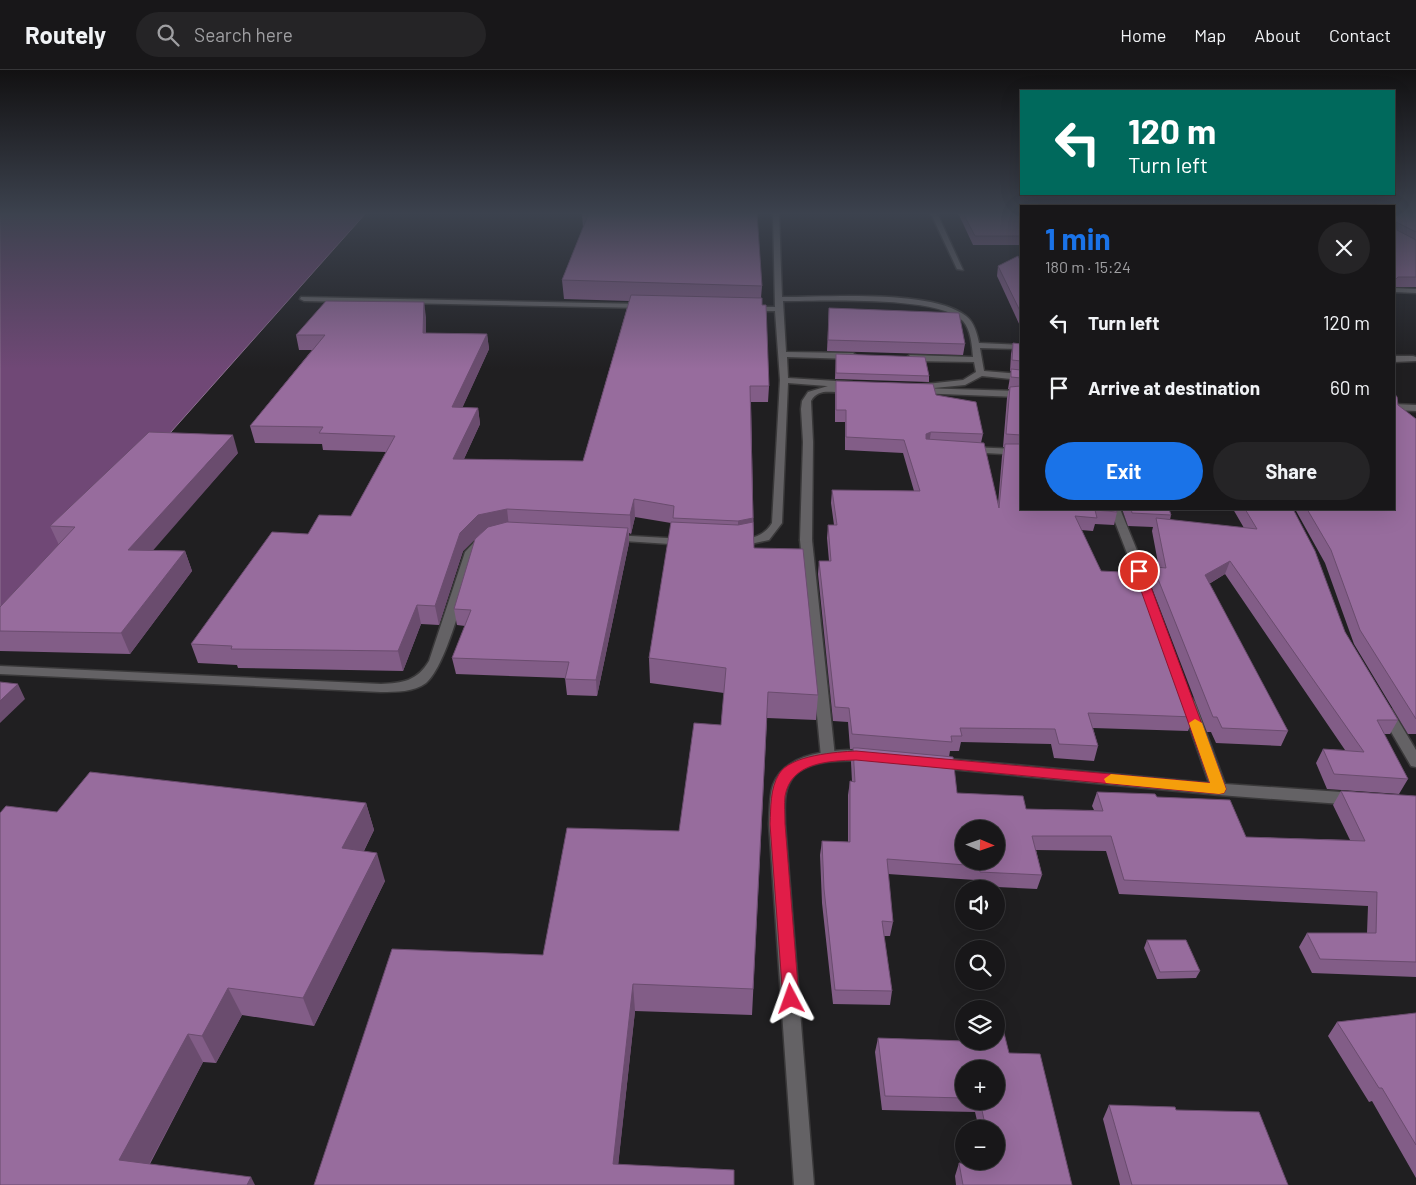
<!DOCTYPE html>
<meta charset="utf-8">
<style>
:root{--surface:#181719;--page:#252426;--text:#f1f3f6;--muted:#9f9fa2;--line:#363638;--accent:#1a73e8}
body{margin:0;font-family:Barlow,sans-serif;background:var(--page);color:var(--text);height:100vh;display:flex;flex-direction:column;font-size:19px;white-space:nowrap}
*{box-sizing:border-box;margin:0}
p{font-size:16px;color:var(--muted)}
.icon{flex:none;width:28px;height:28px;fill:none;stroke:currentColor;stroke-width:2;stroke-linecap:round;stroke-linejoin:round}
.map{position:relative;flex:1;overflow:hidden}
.sheet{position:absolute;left:1020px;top:135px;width:375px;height:305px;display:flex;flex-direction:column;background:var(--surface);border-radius:0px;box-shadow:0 5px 20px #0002,0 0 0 1px var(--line)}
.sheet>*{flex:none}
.hud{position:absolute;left:1020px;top:20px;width:375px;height:105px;border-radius:0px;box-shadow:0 5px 20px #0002,0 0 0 1px var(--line);background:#00695c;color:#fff;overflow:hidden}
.needle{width:32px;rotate:92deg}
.fabs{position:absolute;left:955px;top:750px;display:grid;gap:10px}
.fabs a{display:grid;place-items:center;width:50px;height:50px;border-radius:50%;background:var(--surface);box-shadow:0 5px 20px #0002,0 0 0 1px var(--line);font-size:25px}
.pin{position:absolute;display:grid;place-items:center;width:42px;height:42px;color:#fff;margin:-21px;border:2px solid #fff;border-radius:50%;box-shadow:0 1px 5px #0007}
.me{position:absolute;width:55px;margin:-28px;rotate:356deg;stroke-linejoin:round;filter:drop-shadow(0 0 4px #0008)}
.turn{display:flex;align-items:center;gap:18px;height:105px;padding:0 25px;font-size:22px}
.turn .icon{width:65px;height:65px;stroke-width:2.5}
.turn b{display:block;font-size:35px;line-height:42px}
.round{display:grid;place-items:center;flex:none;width:52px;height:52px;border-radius:26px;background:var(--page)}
.headline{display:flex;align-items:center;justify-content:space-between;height:85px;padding:0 25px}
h1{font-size:30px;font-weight:700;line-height:38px;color:var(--accent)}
.action{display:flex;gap:10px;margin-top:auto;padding:10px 25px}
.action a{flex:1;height:58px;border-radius:30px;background:var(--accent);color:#fff;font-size:20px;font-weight:700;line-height:58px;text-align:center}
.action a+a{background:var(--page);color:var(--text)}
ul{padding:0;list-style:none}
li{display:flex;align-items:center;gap:15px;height:65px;padding:0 25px}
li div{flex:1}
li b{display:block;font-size:19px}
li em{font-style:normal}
header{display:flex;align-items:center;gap:30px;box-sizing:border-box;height:70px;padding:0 25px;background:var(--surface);border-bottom:1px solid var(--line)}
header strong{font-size:24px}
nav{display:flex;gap:28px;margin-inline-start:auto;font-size:18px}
.search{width:350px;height:45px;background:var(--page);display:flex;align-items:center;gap:12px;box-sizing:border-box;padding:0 18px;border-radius:28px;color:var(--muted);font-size:19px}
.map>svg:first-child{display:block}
.water{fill:#704876;stroke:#8e7192}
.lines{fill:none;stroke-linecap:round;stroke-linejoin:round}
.service-casing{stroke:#3a393a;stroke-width:3}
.minor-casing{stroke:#3a393a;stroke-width:3}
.service{fill:#646265;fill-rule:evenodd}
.minor{fill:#646265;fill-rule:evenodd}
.wall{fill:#825d87;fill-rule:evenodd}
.shaded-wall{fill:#6a4c6e}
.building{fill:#976c9d;stroke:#6a4c6e;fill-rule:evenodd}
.route{fill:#e11d48;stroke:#92132f}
.slow{fill:#f59e0b}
</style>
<header>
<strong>Routely</strong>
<div class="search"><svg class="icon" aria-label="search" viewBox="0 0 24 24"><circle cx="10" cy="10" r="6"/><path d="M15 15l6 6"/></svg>Search here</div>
<nav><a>Home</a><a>Map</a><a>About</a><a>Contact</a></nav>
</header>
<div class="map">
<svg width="1416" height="1115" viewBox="0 0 1416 1115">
<rect width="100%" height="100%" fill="#201f21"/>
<path class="water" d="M0,143H366L0,554Z"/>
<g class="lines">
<defs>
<g id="service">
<path d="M773,143H779L782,227C827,227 932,219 966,246C974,252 977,263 979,273L1021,275V279L980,278L984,301L1021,304V310L982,306L965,315L914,320L913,318L917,315L963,310L976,302L974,292L910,291L906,288L910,285L973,287C972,276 971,260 963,251C940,225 818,231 783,231L786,282L853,283L857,286L853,289L787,287L788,308L852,312L856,315L852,318L788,313L782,453L769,470L737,477L733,476L731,474L733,472C749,468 762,469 772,453L780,310L775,241H748L744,239L748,237H775Z"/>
<path d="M929,143H936L938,145L963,200L957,199L932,146Z"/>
<path d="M1394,218L1416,219V223L1394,222Z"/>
<path d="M301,227L643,234L647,236L643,238L304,231L300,229Z"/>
<path d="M1394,286H1413L1416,287V291L1394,292Z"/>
<path d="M969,377L1021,379V385L966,382V378Z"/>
<path d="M613,465L685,469L691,472L685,475L609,470L607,468L609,466Z"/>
<path d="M482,467L488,470L476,483C467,512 447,596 426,613C414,622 396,622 381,622L0,604V596L381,614C403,613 417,611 429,591L465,482L478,468Z"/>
<path d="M806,467L812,470L835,687L833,691H823L821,687L800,470Z"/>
</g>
<g id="minor">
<path d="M828,316H851L855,319C843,329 821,313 811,331L813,372L812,470L806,473L800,470L803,372L801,339L802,331L808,322Z"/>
<path d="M919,318L1021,321V327L916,323V319Z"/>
<path d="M1394,334L1416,335V341L1394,340Z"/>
<path d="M1110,439H1120L1152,517L1150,520L1146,521L1140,517Z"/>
<path d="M1188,627L1193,629L1195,632L1225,714L1355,723L1360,725L1363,729L1360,733L1355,735L1219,725L939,698L934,697L932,693L934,689L939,688L1209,713L1181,632L1183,629Z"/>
<path d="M1387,638L1392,640L1416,680V697L1411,696L1380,643L1382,640Z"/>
<path d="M848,680L874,682L876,686L874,690L869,691C847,690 802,688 790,712C783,724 785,741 785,754L814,1115H794L769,754C770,741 769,727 773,715C784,686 821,681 848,680Z"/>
</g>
</defs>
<use href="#service" class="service-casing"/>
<use href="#minor" class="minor-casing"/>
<use href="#service" class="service"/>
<use href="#minor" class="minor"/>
</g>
<g class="wall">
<path d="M583,143L762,216L761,228L769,316L768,332H751L754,478L818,625L816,650L767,648L752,945L635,941L618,1095L314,1115L543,885L679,761L721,655L724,623L650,613L649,588L671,453L635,447L631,464L629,463V473L597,626L567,625L565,608L456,604L452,588L465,556L457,555L454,539L475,469L463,481L439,555L421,554L403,601L238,598L237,595L198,593L191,574L308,464L351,446L386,382L323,380L322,374L255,373L250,356L312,280H299L296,265L426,247V263L487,264L489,279L462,338H478L480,354L464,389L583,391L629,231L564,229L562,210L583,158L582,145Z"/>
<path d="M958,143H1021V175H973Z"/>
<rect x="1394" y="143" width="22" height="74"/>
<path d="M1021,192V258L997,206L998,196Z"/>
<path d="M829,238L965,274L963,285L827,281Z"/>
<path d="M1013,273L1021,274V439H1116L1117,442L1114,455L1095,454L1093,461L1081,460L1101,501L1194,647L1188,661L1093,658L1098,676L1094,691L1054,688L1051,674L961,672L959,681H950L949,687L957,723L1026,739L1094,740L1092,736L1097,722L1157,727L1246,767L1350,770L1333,735L1341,721L1416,726V907L1312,903L1299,877L1307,863H1367L1368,836L1119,824L1106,781L1036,780L1042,805L1037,819L976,816L975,810L888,804L893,852L890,866H884L892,921L890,935L833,934L822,833L820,785L822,771L848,772V725L850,711L852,712L851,692L853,679H850L848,652L833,651L818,504L819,491H829L827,468L828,455H834L831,433L832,420L914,421L903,383L845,380V352H835V323L836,311L936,325L983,364L981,373L998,434L1002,386L1004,377H1003L1007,328L1009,319H1008L1011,301H1010L1011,284Z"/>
<path d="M836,284L929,306V312L835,309Z"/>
<path d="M1398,335L1416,349V664H1408L1354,574L1325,493L1295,439H1394Z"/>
<path d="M238,383L152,480L185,481L192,501L130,584L0,581V537L59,475L50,456Z"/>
<path d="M1122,439H1169L1171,445L1170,450L1244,458L1233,439H1293L1345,562L1398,650L1390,664H1384L1408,709L1399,724L1327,719L1316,693L1323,679L1345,680L1225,504L1209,514L1288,661L1281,676L1216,673L1211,662H1207L1152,518L1153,514L1152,511L1156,497L1159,498L1152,461L1153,457L1128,456Z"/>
<path d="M366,733L374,760L364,781L385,811L314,956L242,945L216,993L203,992L150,1094L0,1115L57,742Z"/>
<path d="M1147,870L1200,901L1196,908L1157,909L1144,878Z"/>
<path d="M1416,943V1108L1372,1031L1369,1032L1328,966L1337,952Z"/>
<path d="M964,963V971L1009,983L1072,1115H956L955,1106L959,1093L986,1094V1091H996V1059H979L975,1042L882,1040L875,982L878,968L962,971ZM964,999L996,1031H964Z"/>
<path d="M1109,1035L1176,1040L1288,1115H1120L1103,1049Z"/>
</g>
<g class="shaded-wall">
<path d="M424,232L426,247V278L423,263Z"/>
<path d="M487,264L489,279L455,354L452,337Z"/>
<path d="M478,338L480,354L456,406L453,389Z"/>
<path d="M931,362L929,374L924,376L926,364Z"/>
<path d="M233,365L238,383L136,500L128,480Z"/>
<path d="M634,429L635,447L631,464L630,445Z"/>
<path d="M507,439L509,457L481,463L463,481L439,555L435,536L460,463L478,445Z"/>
<path d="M753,448L752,466L738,469V451Z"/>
<path d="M628,458L629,473L597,626L596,610Z"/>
<path d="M185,481L192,501L130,584L121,563Z"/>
<path d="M1230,491L1225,504L1200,519L1205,505Z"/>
<path d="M417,535L421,554L403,601L398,581Z"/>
<path d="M18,614L25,629L0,653V631Z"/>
<path d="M366,733L374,760L351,806L342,778Z"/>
<path d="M377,783L385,811L314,956L303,928Z"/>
<path d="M633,914L635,941L616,1115L613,1094Z"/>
<path d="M228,918L242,945L216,993L202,966Z"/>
<path d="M188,964L203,992L138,1115L119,1090Z"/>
<path d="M251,1107L255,1115H247Z"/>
</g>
<g class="building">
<path d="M583,143H757L762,216L562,210L588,145H582Z"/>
<path d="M963,143H1021V166H975Z"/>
<path d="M1394,143H1416V162L1396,152L1397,160L1416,170V207H1398L1396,209H1394Z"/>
<path d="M1018,186L1021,192V243L998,196Z"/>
<path d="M631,225L762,228V235H766L769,316H750L753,448L738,451L673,448L674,436L634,429L630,445L507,439L478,445L460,463L435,536L417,535L398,581L231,579L232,576L191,574L272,462L308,464L319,445L351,446L395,366L319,363L323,357L250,356L325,265H296L326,231L424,232L423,263L487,264L452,337L478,338L453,389L583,391Z"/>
<path d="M829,238L959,243L965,274L828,270Z"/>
<path d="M1013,273L1021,274V291L1012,290Z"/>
<path d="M836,284L925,287L929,306L836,303Z"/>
<path d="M1011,299L1021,300V308L1011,307Z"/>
<path d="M836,311L933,314L936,325L976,332L983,364L931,362L926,364V369L984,373L999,438L1005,374H1021V439H1116L1117,442L1095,440L1097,448L1075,446L1101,501L1140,503L1194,647L1088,643L1098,676L1059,674L1055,659L960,658L962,666H951L952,672L852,664L849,638L835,637L819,491H831L828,455H837L832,420L920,421L904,370L846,367V340H836Z"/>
<path d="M1021,316V365L1006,364L1010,317Z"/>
<path d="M1394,323L1397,327L1398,335L1416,349V649L1360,560L1331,480L1307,439H1394Z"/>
<path d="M149,362L233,365L128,480L185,481L121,563L0,561V537L75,457L50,456Z"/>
<path d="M1131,439H1169L1171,445L1132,443Z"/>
<path d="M1245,439H1293L1315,481L1345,562L1398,650H1377L1408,709L1334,704L1323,679L1364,682L1230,491L1205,505L1288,661L1222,658L1217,647H1213L1156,504H1159L1156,497L1166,498L1156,448L1257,459Z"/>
<path d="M507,452L628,458L596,610L565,609L569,592L452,588L471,540L454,539L475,469L488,457Z"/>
<path d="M671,452L738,455L753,452L754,478L803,479L818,625L768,622L753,919L633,914L613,1094L734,1100V1115H314L392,879L543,885L567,758L679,761L694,653L721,655L726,598L649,588Z"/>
<path d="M0,612L18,614L0,631Z"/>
<path d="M853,678H858L953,687L957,723L1023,726L1026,739L1103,741L1097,722L1155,724L1157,727L1230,730L1246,767L1365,771L1341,721L1416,726V892L1320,889L1307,863H1376L1377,822L1124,810L1111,766H1032L1042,805L980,802L979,796L887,789L893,852L882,851L892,921L835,920L824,819L822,771L850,772V711L855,712ZM964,759H996V791H964Z"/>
<path d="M90,702L366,733L342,778L377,783L303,928L228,918L202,966L188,964L119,1090L251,1107L247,1115H0V743L6,736L57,742Z"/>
<path d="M1147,870H1186L1200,901L1160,902Z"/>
<path d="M1416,943V1075L1382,1018H1379L1337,952Z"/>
<path d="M996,959H1003L1009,983L1040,984L1072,1115H963L959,1093L994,1094L993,1091H996V1059H986L980,1031H996V999H964V1028L885,1026L878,968L964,971H996Z"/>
<path d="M1109,1035L1175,1037L1176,1040L1259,1042L1288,1115H1132Z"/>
</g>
<linearGradient id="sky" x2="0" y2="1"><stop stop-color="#121112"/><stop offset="0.48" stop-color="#3c424e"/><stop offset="1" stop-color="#3c424e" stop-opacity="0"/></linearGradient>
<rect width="1416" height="299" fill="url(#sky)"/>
<path class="route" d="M1139,498L1145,501L1226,719L1224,723L1219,724L856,690C829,691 791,692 785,726C784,734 785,745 785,754L799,929L797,934L791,936L785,934L783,929L770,754C771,737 770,719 779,704C790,685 837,682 856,681L1210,713L1134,501Z"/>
<path class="slow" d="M1195,649L1202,653L1226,719L1224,723L1219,724L1106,713L1104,709L1111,704L1210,713L1189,653Z"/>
</svg>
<div class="fabs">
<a><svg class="needle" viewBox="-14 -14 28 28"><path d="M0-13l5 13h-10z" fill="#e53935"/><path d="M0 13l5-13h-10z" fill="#9f9fa2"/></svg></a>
<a><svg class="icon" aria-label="sound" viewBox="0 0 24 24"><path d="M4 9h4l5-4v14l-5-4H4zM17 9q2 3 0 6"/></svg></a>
<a><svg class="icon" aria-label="search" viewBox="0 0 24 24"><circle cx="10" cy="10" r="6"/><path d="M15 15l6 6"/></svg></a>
<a><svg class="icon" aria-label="layers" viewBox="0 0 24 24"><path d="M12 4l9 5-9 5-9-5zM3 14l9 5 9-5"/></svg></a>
<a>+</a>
<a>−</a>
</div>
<div class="pin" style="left:1139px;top:501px;background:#d93025"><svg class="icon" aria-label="arrive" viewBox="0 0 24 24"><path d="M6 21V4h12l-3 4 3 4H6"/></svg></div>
<svg class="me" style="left:791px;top:929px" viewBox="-20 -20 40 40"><path d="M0-17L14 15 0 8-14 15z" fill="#e11d48" stroke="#fff" stroke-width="4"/></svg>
<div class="hud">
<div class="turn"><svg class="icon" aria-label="left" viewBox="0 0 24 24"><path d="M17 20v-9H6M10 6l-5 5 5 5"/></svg><div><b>120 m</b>Turn left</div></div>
</div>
<section class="sheet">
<div class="headline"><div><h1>1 min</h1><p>180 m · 15:24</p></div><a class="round"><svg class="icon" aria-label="close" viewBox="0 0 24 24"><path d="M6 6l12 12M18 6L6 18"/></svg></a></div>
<ul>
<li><svg class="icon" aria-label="left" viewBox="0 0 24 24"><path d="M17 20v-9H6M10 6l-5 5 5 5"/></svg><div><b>Turn left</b></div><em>120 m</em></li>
<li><svg class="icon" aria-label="arrive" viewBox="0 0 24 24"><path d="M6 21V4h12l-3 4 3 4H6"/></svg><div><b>Arrive at destination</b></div><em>60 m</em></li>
</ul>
<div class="action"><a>Exit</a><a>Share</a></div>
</section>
</div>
